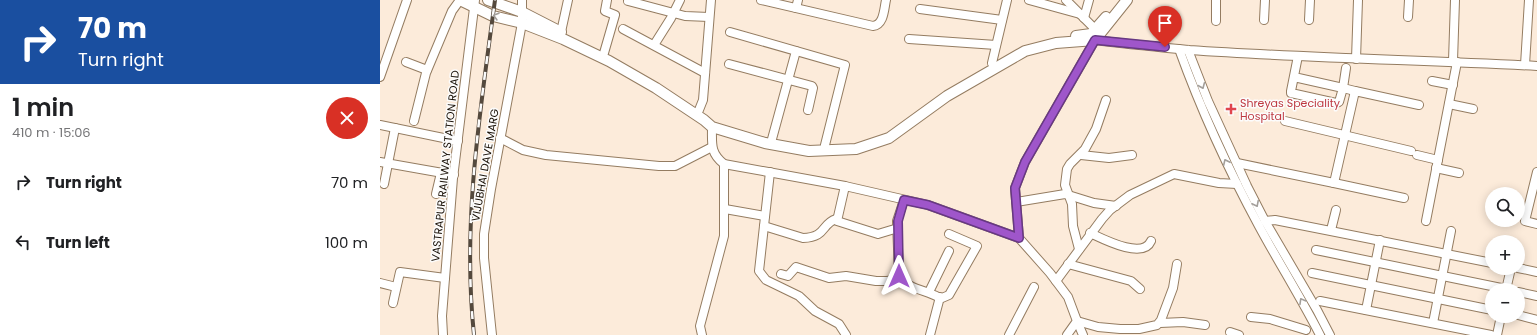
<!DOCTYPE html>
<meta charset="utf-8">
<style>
:root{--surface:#fff;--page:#f2f2f2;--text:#202124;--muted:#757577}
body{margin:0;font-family:Poppins,sans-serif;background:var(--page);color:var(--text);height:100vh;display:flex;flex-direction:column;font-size:15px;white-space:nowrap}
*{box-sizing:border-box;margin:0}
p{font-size:13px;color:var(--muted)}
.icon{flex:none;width:22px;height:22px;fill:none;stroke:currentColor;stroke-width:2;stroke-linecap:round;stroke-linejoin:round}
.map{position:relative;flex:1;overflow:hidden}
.panel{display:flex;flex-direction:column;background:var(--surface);width:380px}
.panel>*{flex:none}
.hud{background:#1a4fa0;color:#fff;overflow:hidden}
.controls{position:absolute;left:1105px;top:187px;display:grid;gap:8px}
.controls a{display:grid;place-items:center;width:40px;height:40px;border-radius:50%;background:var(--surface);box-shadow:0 2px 10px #0003;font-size:20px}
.pin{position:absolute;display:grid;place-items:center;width:34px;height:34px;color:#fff;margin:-41px -17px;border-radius:50% 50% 50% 0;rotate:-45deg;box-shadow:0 0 4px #0007}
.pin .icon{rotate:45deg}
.me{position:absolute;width:44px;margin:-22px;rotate:0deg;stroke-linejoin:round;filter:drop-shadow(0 0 3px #0008)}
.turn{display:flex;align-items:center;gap:14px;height:84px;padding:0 12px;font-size:18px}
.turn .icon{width:52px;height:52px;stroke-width:2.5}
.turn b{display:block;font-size:28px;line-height:34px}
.round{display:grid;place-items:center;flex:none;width:42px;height:42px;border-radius:21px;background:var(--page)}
.summary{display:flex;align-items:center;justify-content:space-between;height:68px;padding:0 12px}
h1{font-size:24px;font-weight:600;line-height:30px}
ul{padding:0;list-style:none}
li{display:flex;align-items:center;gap:12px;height:60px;padding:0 12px}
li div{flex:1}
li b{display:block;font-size:15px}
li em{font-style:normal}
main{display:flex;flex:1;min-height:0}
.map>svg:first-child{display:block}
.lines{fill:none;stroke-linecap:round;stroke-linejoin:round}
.minor-casing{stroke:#947c61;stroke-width:10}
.major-casing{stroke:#947c61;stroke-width:12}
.minor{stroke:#fff;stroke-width:8}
.major{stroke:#fff;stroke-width:10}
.rail-casing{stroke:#54493d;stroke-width:4}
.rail{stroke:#fcfcfc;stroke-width:2.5;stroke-dasharray:8;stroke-linecap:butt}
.oneway{stroke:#a39f9b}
.route-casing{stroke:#673883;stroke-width:10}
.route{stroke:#9f56ca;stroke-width:7}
.health-dot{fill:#e0444e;stroke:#fcfcfc;stroke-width:1.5}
.labels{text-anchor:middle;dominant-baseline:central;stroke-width:3;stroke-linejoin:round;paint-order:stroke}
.health-label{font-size:11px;fill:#be3a42;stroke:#fcfcfc;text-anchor:start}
.street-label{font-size:11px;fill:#191006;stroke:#fcfcfc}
</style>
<main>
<section class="panel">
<div class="hud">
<div class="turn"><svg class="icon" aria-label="right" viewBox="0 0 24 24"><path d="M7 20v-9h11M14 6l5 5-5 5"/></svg><div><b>70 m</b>Turn right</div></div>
</div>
<div class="summary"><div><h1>1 min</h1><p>410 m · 15:06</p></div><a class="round" style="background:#d93025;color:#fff"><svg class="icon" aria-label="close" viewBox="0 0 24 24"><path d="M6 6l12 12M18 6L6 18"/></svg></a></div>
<ul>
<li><svg class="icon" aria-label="right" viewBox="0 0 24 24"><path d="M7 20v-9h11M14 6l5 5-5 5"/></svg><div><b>Turn right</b></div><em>70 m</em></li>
<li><svg class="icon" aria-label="left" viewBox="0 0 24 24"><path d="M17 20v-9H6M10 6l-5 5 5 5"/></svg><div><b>Turn left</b></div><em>100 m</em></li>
</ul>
</section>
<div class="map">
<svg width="1157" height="335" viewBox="0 0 1157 335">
<rect width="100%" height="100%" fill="#fcebda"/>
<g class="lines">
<defs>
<g id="minor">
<path d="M381,0L493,26C504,25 504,9 506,0"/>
<path d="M649,0L700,14"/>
<path d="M686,0L715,29"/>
<path d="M248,1L305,16L329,17"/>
<path d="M416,8L418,0"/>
<path d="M540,9L622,20"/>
<path d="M1028,17L1029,0"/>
<path d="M704,18L709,0"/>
<path d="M884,20L885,0"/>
<path d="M929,20L930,0"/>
<path d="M836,21V0"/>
<path d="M243,29L325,73"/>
<path d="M181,32L188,0"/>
<path d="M350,32L465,65L445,145"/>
<path d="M713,37L715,40C746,44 778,47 809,50C925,58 1041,60 1157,66"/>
<path d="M529,39L616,45"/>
<path d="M274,45L291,18L300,0"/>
<path d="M799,49C821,110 848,169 879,226C899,263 921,298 940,335"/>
<path d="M808,50L828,101L867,186L885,221L937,310L950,335"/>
<path d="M224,53L235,15L225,11L227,0"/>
<path d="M976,59L978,0"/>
<path d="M1073,61L1075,0"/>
<path d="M26,62L47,70"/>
<path d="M612,63L627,0"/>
<path d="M349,64L432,86L433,88L428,110"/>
<path d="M1145,65L1149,0"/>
<path d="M966,68L963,88L975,91"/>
<path d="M0,77L27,0"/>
<path d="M914,77L963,88L959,102L956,103L911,93V91L918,56"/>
<path d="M1052,81L1073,85"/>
<path d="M1069,104L1093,109"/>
<path d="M316,114L319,110L323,100L331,0"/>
<path d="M34,121L46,73L72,11L80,0"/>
<path d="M905,121L1031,151"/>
<path d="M0,125L78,141"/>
<path d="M332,127C332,144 330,153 344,164L465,186L548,205L639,238"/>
<path d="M120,138L143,150L166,155L279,166H295L332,147"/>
<path d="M392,139L416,51"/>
<path d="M701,155L729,158L752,155"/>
<path d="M1037,155L1058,160"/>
<path d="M0,162L74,175"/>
<path d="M857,163L954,183L975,91L1039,105"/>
<path d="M1056,168L1079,173"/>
<path d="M390,172L379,271L386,280L419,296L435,311L459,324L466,335"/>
<path d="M1157,172L1145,221L1157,224"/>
<path d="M954,183L1024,198"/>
<path d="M4,184L15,128"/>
<path d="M465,186L457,221L498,234L518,228"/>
<path d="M56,194L61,173"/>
<path d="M636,202L685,194L714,203L736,206"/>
<path d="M345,209L385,216"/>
<path d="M885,221L895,220L1112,263"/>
<path d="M1046,221L1077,62"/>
<path d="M384,226L423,238C447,237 441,224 456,219"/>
<path d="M951,230L956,210"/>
<path d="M710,233C723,239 763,260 771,241"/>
<path d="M699,249L693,226L692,204L685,185L687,169L690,164L705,149L716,129L726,100"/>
<path d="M936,250L1131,290"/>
<path d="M688,264L751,281L760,289"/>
<path d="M1138,268L1157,272"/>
<path d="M932,273L1112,310"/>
<path d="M401,274L408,276L416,267L449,278L466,276L496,281H507L513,280L519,276L517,221L524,200"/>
<path d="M519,276C528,289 545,290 558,297L562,298L569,295L597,246L569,234"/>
<path d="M676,281L722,219L730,210L750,195L794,174L839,183L857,184"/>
<path d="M0,283L16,287"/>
<path d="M1126,290L1131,268"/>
<path d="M549,292L569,251"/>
<path d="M1138,292L1157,296"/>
<path d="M940,301L1111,335"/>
<path d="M13,303L20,272L65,278"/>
<path d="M986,310L1000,240"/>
<path d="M1138,315L1157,320"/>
<path d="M871,317L890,319L926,330"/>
<path d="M697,321L718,327L740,329H759L777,325L781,320L793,288L797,264"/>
<path d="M697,321L703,335"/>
<path d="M780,323L803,322L825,325"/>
<path d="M1053,323L1071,231"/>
<path d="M850,332L859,335"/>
<path d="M63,335L62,316L73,178L95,0"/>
<path d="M112,335L104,258V234L111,189L142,23V0"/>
<path d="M322,335L320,326L344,236V164"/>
<path d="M550,335L560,297"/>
<path d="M629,335L654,287"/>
<path d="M687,335L697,321L688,297L670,273L639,238L635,188L645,162L715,40"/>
<path d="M1117,335L1121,316"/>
</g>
<g id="major">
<path d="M80,0L113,16L142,23L183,39L229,61L276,88L324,120L332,127L385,143L429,151L476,149L509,138L567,96L645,51L676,43L715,40L747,0"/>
<path d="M108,0L142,12L181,32"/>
<path d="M696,36L711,34L726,17"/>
</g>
</defs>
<use href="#minor" class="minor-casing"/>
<use href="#major" class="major-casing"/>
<use href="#minor" class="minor"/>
<use href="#major" class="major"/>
<defs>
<path id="rail" d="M94,335C82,222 100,112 115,0"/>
</defs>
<use href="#rail" class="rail-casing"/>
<use href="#rail" class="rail"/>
</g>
<defs><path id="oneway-chevron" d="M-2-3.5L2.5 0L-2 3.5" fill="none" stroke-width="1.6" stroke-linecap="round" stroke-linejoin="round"/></defs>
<g class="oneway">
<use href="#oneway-chevron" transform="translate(116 16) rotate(-164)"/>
<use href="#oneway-chevron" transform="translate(822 86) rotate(67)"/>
<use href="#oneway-chevron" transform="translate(846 162) rotate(-115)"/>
<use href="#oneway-chevron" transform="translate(876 204) rotate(63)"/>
<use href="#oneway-chevron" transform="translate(922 301) rotate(-120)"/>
</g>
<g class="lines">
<defs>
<path id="route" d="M519,276L518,221L524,200L548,205L639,238L635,188L645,162L715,40L785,47"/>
</defs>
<use href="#route" class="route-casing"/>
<use href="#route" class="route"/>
</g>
<path class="health-dot" d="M849 103h4v4h4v4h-4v4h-4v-4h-4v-4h4z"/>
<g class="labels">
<g class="health-label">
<text x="860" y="103">Shreyas Speciality<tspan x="860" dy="13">Hospital</tspan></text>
</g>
<g class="street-label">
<text transform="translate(105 165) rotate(-80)">VIJUBHAI DAVE MARG</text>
<text transform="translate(65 166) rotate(-84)">VASTRAPUR RAILWAY STATION ROAD</text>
</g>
</g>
</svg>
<div class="controls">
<a><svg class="icon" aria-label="search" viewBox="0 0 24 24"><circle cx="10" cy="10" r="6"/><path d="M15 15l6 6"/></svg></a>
<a>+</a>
<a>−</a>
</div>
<div class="pin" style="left:785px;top:47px;background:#d93025"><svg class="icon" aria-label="arrive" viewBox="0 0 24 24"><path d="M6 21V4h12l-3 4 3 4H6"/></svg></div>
<svg class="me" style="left:519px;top:276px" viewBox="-20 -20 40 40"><path d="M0-17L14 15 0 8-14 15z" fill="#9f56ca" stroke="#fff" stroke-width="4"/></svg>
</div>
</main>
